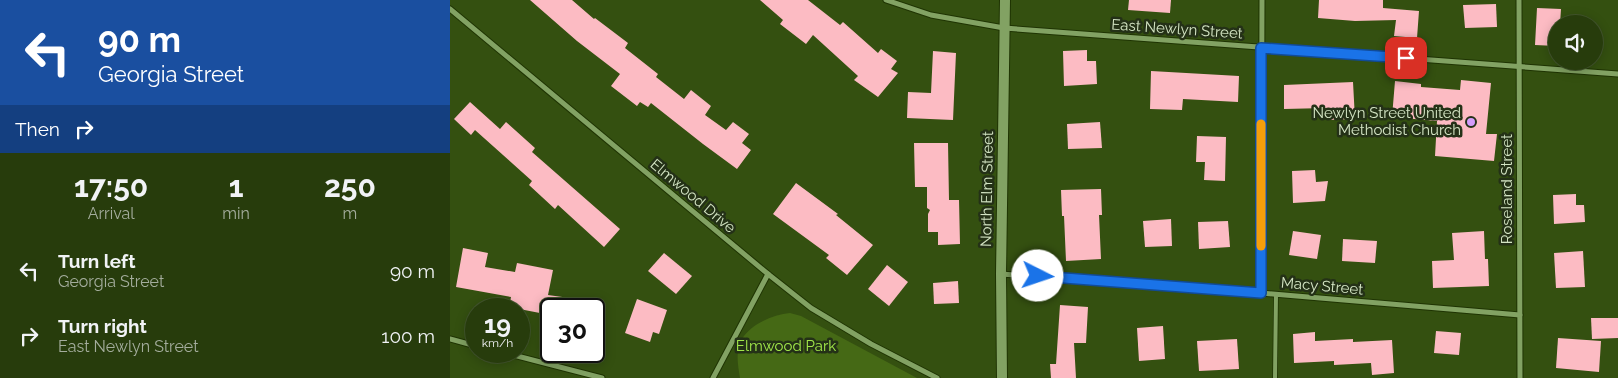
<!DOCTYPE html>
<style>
:root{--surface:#273c0c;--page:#33471a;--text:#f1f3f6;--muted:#a4ad9d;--line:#43562d}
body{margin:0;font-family:Raleway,sans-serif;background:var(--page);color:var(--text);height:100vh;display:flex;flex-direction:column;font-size:19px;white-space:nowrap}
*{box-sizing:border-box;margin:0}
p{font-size:16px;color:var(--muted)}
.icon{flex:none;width:28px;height:28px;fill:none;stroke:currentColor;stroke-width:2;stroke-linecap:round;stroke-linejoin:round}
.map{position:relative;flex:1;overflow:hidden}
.side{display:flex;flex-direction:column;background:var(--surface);width:450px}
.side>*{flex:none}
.banner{background:#1a4fa0;color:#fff;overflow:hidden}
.controls{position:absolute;left:1098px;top:15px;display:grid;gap:10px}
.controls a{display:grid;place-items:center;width:55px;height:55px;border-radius:50%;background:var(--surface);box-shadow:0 2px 12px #0003,0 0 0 1px var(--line);font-size:25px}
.speed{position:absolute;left:15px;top:298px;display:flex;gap:10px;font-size:25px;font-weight:700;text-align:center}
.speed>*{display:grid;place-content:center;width:65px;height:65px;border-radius:50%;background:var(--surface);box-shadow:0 2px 12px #0003,0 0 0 1px var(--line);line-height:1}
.speed small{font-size:12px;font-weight:400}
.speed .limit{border:2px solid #111;border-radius:8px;background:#fff;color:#111}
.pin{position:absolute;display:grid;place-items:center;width:42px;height:42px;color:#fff;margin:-21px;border-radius:10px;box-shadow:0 2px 8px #0006}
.me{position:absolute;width:55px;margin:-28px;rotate:94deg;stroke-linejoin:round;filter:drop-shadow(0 0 4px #0008)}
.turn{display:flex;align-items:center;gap:18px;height:105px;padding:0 15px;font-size:22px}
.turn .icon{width:65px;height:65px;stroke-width:2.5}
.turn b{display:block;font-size:35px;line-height:42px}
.then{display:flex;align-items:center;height:48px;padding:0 15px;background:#0003;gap:10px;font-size:19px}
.eta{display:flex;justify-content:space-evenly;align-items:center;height:85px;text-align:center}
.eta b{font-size:30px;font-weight:700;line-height:35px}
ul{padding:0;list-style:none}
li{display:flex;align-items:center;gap:15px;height:65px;padding:0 15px}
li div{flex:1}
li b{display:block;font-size:19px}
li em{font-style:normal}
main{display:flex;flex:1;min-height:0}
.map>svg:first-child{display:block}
.green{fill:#456915}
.building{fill:#fcbbc3}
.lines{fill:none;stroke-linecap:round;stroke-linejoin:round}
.lane-casing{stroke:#1f3403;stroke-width:5.5}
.street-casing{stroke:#1f3403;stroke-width:7}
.secondary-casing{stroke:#1f3403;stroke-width:12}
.lane{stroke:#82a263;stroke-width:4}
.street{stroke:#82a263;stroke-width:5}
.secondary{stroke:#82a263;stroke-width:10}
.route-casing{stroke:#114b97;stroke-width:12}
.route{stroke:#1a73e8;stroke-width:9}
.slow{stroke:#f59e0b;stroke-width:9}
.poi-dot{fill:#d49cfb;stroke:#243117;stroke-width:2}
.labels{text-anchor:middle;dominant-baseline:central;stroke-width:5;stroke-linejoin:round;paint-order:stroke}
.street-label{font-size:15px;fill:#d4e5c4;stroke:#243117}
.poi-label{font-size:15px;fill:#d4e5c4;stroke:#243117;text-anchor:end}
.park-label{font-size:15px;fill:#a1e749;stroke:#243117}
</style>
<main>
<section class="side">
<div class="banner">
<div class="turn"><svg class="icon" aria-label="left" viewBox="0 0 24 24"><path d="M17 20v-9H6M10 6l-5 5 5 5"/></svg><div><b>90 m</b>Georgia Street</div></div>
<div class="then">Then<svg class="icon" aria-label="right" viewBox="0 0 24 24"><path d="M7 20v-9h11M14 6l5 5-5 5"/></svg></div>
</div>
<div class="eta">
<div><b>17:50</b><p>Arrival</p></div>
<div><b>1</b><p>min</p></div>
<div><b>250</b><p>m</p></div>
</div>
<ul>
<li><svg class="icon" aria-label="left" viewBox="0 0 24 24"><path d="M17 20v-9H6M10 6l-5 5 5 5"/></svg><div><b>Turn left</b><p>Georgia Street</p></div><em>90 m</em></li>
<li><svg class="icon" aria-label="right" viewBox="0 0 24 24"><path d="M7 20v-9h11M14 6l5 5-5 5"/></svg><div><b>Turn right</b><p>East Newlyn Street</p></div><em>100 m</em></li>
</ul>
</section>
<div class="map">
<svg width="1168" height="378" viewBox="0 0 1168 378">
<rect width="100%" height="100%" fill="#345010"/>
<path class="green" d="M340,313L351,316L467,378H290C288,366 285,350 292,339C302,323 323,315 340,313Z"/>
<g class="building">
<path d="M80,0H122L144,19L145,18L178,43L175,48L208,74L206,77L234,99L241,90L261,106L255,115L276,130L283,122L299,134L292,143L301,150L287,169L253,144L201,103L198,107L190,102L187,106L161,86L170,74L127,41Z"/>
<path d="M310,0H358L390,25L393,22L428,53L431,49L447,61L441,69L448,73L428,97L404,80L408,76L363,35L356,44L330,24L333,20Z"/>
<path d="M679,0H721L720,13L678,10Z"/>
<path d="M869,0H933V8L969,11L967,38L944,36L946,20L905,21L868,18Z"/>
<path d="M1046,4L1047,27L1015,28L1013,5Z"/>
<path d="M1087,8L1111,9L1110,24H1106V46L1085,45Z"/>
<path d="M637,50V61H646L647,84L614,86L613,51Z"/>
<path d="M483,51L506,53L503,120L457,118L458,92L481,93Z"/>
<path d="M701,71L789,76L788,102L733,99L732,110L700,109Z"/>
<path d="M1011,80L1041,83L1036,134H1047L1044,161L985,156L987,121L942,117L945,81L971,84V87L1010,90Z"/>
<path d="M903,82L905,119L877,120L876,108L834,109V85Z"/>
<path d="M20,102L50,129L56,122L85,148L82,152L170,229L154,247L108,205L105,209L79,185L82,181L25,130L21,135L4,119Z"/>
<path d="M650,122L652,148L618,149L617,124Z"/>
<path d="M747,136L776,137L775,181L754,180L755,162H746Z"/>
<path d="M464,143H498L499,200H509L510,244L488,245V232H478V214L480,210L477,208V187H465Z"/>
<path d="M865,170L866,182L878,181L875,201L843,203L842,171Z"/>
<path d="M346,183L388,214L386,215L423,245L397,275L376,258L379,255L323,214Z"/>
<path d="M651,189L652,215H649L651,259L616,261L614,216H612L611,190Z"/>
<path d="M1126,194V205H1134L1135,222L1104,224L1103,195Z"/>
<path d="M721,219L722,246L695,247L693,221Z"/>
<path d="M778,221L780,247L749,249L748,222Z"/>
<path d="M843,231L871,235L867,259L839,255Z"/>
<path d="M1034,231L1035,259H1038L1039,286L983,288L982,261L1004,260L1002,233Z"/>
<path d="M893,239L927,241L925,263L892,261Z"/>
<path d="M13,248L38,253L35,267L65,272L67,263L103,270L98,295L141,301L140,309H96L95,314L59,307L61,297L6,287Z"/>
<path d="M1133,251L1135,287L1106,288L1104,253Z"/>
<path d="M214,253L242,276L226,294L198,271Z"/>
<path d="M437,265L458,282L439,306L418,289Z"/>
<path d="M508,281L509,303L484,304L483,283Z"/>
<path d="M187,299L217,310L209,334L203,332L200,342L175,333Z"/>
<path d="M610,305L638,307L636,343H624L626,378H601L600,364H606Z"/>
<path d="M1141,318H1168V338L1142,339Z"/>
<path d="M713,326L715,359L689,361L687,328Z"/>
<path d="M986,331L1011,333L1009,355L984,353Z"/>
<path d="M865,332V341L903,339V342L942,340L944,373L922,375L921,363L884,365V361L844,363L843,334Z"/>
<path d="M1108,338L1151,341L1149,372L1106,368Z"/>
<path d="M787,339L789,369L749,371L747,341Z"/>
</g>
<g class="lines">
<defs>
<path id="lane" d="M825,378L826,294"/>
<g id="street">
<path d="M436,0L481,15L554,28L1168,74"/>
<path d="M1069,0L1070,378"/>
<path d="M0,9L318,274L361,308L421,344L487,378"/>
<path d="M551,274L811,293L1070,315"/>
<path d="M811,293L812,0"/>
<path d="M0,339L26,346"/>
<path d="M48,351L152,378"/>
<path d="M263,378L318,274"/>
</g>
<path id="secondary" d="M552,378L551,274L555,0"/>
</defs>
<use href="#lane" class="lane-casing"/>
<use href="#street" class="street-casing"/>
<use href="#secondary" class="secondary-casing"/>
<use href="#lane" class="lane"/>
<use href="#street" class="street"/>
<use href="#secondary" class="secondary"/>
</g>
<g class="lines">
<defs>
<path id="route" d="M588,276L811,293V48L956,58"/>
</defs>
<use href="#route" class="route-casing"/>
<use href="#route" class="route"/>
<path class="slow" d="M811,124V246"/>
</g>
<circle class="poi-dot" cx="1021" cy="122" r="5"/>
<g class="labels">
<g class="street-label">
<text transform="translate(727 29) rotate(4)">East Newlyn Street</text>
<text transform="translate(537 189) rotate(-89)">North Elm Street</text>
<text transform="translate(1057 189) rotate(-90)">Roseland Street</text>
<text transform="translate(243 196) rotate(40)">Elmwood Drive</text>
<text transform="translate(872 286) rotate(5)">Macy Street</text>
</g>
<g class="poi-label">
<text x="1011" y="113">Newlyn Street United<tspan x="1011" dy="17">Methodist Church</tspan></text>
</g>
<g class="park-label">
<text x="336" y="346">Elmwood Park</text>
</g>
</g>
</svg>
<div class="controls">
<a><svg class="icon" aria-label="sound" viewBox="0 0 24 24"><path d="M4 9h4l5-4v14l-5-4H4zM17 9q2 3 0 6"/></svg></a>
</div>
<div class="speed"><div>19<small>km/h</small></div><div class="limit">30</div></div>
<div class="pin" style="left:956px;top:58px;background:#d93025"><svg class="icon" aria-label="arrive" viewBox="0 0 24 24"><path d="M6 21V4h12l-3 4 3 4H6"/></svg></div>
<svg class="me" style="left:588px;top:276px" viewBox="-20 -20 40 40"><circle r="19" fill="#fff"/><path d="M0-13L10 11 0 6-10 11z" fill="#1a73e8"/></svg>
</div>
</main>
